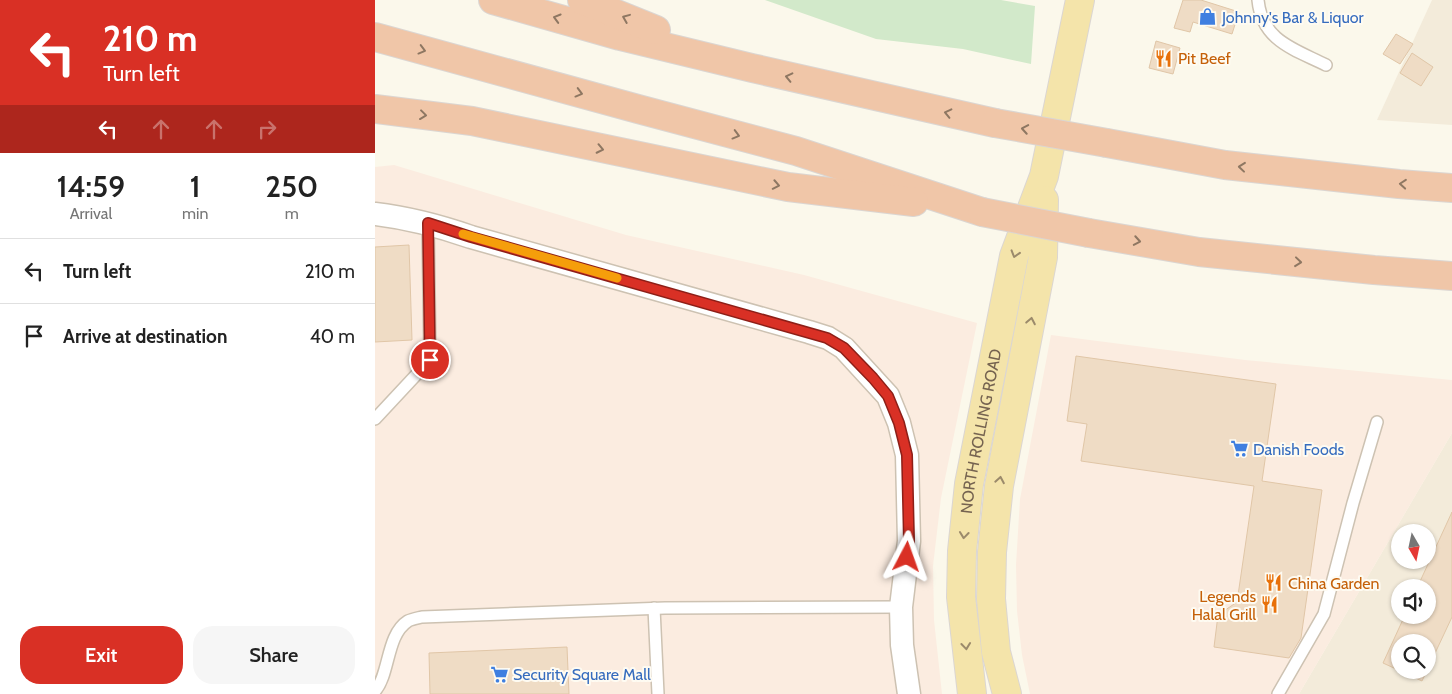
<!DOCTYPE html>
<style>
:root{--surface:#fff;--page:#f6f6f6;--text:#222;--muted:#767676;--line:#e0e0e0;--accent:#d93025}
body{margin:0;font-family:Cabin,sans-serif;background:var(--page);color:var(--text);height:100vh;display:flex;flex-direction:column;font-size:19px;white-space:nowrap}
*{box-sizing:border-box;margin:0}
p{font-size:16px;color:var(--muted)}
.icon{flex:none;width:28px;height:28px;fill:none;stroke:currentColor;stroke-width:2;stroke-linecap:round;stroke-linejoin:round}
.map{position:relative;flex:1;overflow:hidden}
.drawer{display:flex;flex-direction:column;background:var(--surface);width:375px}
.drawer>*{flex:none}
.top-card{background:#d93025;color:#fff;overflow:hidden}
.needle{width:32px;rotate:171deg}
.controls{position:absolute;left:1016px;top:524px;display:grid;gap:10px}
.controls a{display:grid;place-items:center;width:45px;height:45px;border-radius:50%;background:var(--surface);box-shadow:0 1px 4px #0004;font-size:25px}
.pin{position:absolute;display:grid;place-items:center;width:42px;height:42px;color:#fff;margin:-21px;border:2px solid #fff;border-radius:50%;box-shadow:0 1px 5px #0007}
.me{position:absolute;width:55px;margin:-28px;rotate:4deg;stroke-linejoin:round;filter:drop-shadow(0 0 4px #0008)}
.turn{display:flex;align-items:center;gap:18px;height:105px;padding:0 20px;font-size:22px}
.turn .icon{width:65px;height:65px;stroke-width:2.5}
.turn b{display:block;font-size:35px;line-height:42px}
.lanes{display:flex;align-items:center;height:48px;padding:0 20px;background:#0003;justify-content:center;gap:25px;direction:ltr}
.lanes .off{opacity:.35}
.eta{display:flex;justify-content:space-evenly;align-items:center;height:85px;text-align:center}
.eta b{font-size:30px;font-weight:600;line-height:35px}
.action{display:flex;gap:10px;margin-top:auto;padding:10px 20px}
.action a{flex:1;height:58px;border-radius:20px;background:var(--accent);color:#fff;font-size:20px;font-weight:600;line-height:58px;text-align:center}
.action a+a{background:var(--page);color:var(--text)}
ul{padding:0;list-style:none}
li{display:flex;align-items:center;gap:15px;height:65px;padding:0 20px;border-top:1px solid var(--line)}
li div{flex:1}
li b{display:block;font-size:19px}
li em{font-style:normal}
main{display:flex;flex:1;min-height:0}
.map>svg:first-child{display:block}
.residential{fill:#f3ebda;fill-rule:evenodd}
.commercial{fill:#fbece0}
.green{fill:#d2e9ca}
.building{fill:#efdcc5;stroke:#e0c6a7;fill-rule:evenodd}
.lines{fill:none;stroke-linecap:round;stroke-linejoin:round}
.service-casing{stroke:#cdc2b2;stroke-width:14}
.minor-casing{stroke:#cdc2b2;stroke-width:25}
.primary-casing{stroke:#dbd6d2;stroke-width:30}
.motorway-casing{stroke:#dbd6d2;stroke-width:30}
.service{stroke:#fff;stroke-width:11}
.minor{stroke:#fff;stroke-width:22}
.primary{stroke:#f4e4aa;stroke-width:28}
.motorway{stroke:#f0c6a8;stroke-width:28}
.motorway-bridge-casing{stroke:#dbd6d2;stroke-width:30;stroke-linecap:butt}
.motorway-bridge{stroke:#f0c6a8;stroke-width:28}
.oneway{stroke:#8e7762}
.oneway2{stroke:#9b8a6b}
.route-casing{stroke:#8d1f18;stroke-width:12}
.route{stroke:#d93025;stroke-width:9}
.slow{stroke:#f59e0b;stroke-width:9}
.labels{text-anchor:middle;dominant-baseline:central;stroke-width:4;stroke-linejoin:round;paint-order:stroke}
.shop-label{font-size:16px;fill:#366cbe;stroke:#fefbf2;text-anchor:start}
.food-label{font-size:16px;fill:#c56008;stroke:#fefbf2;text-anchor:start}
.street-label{font-size:16px;fill:#756350;stroke:#fefbf2}
</style>
<main>
<section class="drawer">
<div class="top-card">
<div class="turn"><svg class="icon" aria-label="left" viewBox="0 0 24 24"><path d="M17 20v-9H6M10 6l-5 5 5 5"/></svg><div><b>210 m</b>Turn left</div></div>
<div class="lanes"><svg class="icon" aria-label="left" viewBox="0 0 24 24"><path d="M17 20v-9H6M10 6l-5 5 5 5"/></svg><svg class="icon off" aria-label="ahead" viewBox="0 0 24 24"><path d="M12 20V5M6 11l6-6 6 6"/></svg><svg class="icon off" aria-label="ahead" viewBox="0 0 24 24"><path d="M12 20V5M6 11l6-6 6 6"/></svg><svg class="icon off" aria-label="right" viewBox="0 0 24 24"><path d="M7 20v-9h11M14 6l5 5-5 5"/></svg></div>
</div>
<div class="eta">
<div><b>14:59</b><p>Arrival</p></div>
<div><b>1</b><p>min</p></div>
<div><b>250</b><p>m</p></div>
</div>
<ul>
<li><svg class="icon" aria-label="left" viewBox="0 0 24 24"><path d="M17 20v-9H6M10 6l-5 5 5 5"/></svg><div><b>Turn left</b></div><em>210 m</em></li>
<li><svg class="icon" aria-label="arrive" viewBox="0 0 24 24"><path d="M6 21V4h12l-3 4 3 4H6"/></svg><div><b>Arrive at destination</b></div><em>40 m</em></li>
</ul>
<div class="action"><a>Exit</a><a>Share</a></div>
</section>
<div class="map">
<svg width="1077" height="694" viewBox="0 0 1077 694">
<rect width="100%" height="100%" fill="#fbf8eb"/>
<g class="residential">
<path d="M1057,0H1077V125L1002,120Z"/>
<path d="M1077,433V694H924ZM1025,532H1052V560H1025ZM1025,588H1052V615H1025ZM1025,642H1052V670H1025Z"/>
</g>
<g class="commercial">
<path d="M19,165L251,235L429,275L602,323L566,498L558,566L559,620L567,694H0V167Z"/>
<path d="M676,335L870,360L1077,380V433L924,694H655L647,655L642,611L641,565L645,499Z"/>
</g>
<path class="green" d="M390,0H626L660,6L656,64L588,49L501,39Z"/>
<g class="building">
<path d="M808,0H826L864,12L857,34L818,22L815,32L799,28Z"/>
<path d="M1021,34L1038,44L1025,64L1008,54Z"/>
<path d="M781,41L805,48L798,74L774,68Z"/>
<path d="M1037,53L1058,67L1046,86L1025,73Z"/>
<path d="M34,245L37,340L0,342V247Z"/>
<path d="M701,356L901,384L887,481L947,490L926,638L914,658L839,647L843,615L862,602L879,486L706,461L712,424L692,421Z"/>
<path d="M1077,512V617L1047,681L1008,663L1030,615H1052V588H1042ZM1025,642H1052V670H1025Z"/>
<path d="M192,647L194,694H55L54,653Z"/>
</g>
<g class="lines">
<defs>
<g id="service">
<path d="M883,0C887,41 919,49 951,65"/>
<path d="M0,419L55,360L53,223"/>
<path d="M279,608L283,694"/>
<path d="M0,691C15,674 11,635 33,621C37,619 43,618 47,617L290,608L526,607"/>
<path d="M903,694L949,614L978,503L1002,422"/>
</g>
<path id="minor" d="M0,214C34,218 64,226 96,237L434,332L453,338L469,348L513,396L524,423L532,455L534,541L526,607L527,645L534,694"/>
<g id="primary">
<path id="s1" d="M597,694L586,597L587,551L594,484L639,256L669,176L705,0"/>
<path d="M632,694L621,652L616,599L617,552L624,486L668,257L669,200"/>
</g>
<g id="motorway">
<path d="M118,0L245,36L377,68L620,123"/>
<path d="M207,0L281,30"/>
<path d="M0,37L263,109L421,151L607,212"/>
<path d="M0,109L97,121L413,187L539,202"/>
<path d="M732,143L850,165L1024,184L1077,188"/>
<path d="M714,233L824,252L999,270L1077,276"/>
</g>
</defs>
<use href="#service" class="service-casing"/>
<use href="#minor" class="minor-casing"/>
<use href="#primary" class="primary-casing"/>
<use href="#motorway" class="motorway-casing"/>
<use href="#service" class="service"/>
<use href="#minor" class="minor"/>
<use href="#primary" class="primary"/>
<use href="#motorway" class="motorway"/>
<defs>
<g id="motorway-bridge">
<path d="M620,123L732,143"/>
<path d="M607,212L714,233"/>
</g>
</defs>
<use href="#motorway-bridge" class="motorway-bridge-casing"/>
<use href="#motorway-bridge" class="motorway-bridge"/>
</g>
<defs><path id="oneway-chevron" d="M-2-3.5L2.5 0L-2 3.5" fill="none" stroke-width="1.6" stroke-linecap="round" stroke-linejoin="round" transform="scale(1.25)"/></defs>
<g class="oneway">
<use href="#oneway-chevron" transform="translate(182 18) rotate(-164)"/>
<use href="#oneway-chevron" transform="translate(251 18) rotate(-158)"/>
<use href="#oneway-chevron" transform="translate(47 50) rotate(15)"/>
<use href="#oneway-chevron" transform="translate(414 77) rotate(-167)"/>
<use href="#oneway-chevron" transform="translate(204 93) rotate(15)"/>
<use href="#oneway-chevron" transform="translate(573 113) rotate(-167)"/>
<use href="#oneway-chevron" transform="translate(48 115) rotate(7)"/>
<use href="#oneway-chevron" transform="translate(650 129) rotate(-170)"/>
<use href="#oneway-chevron" transform="translate(361 135) rotate(15)"/>
<use href="#oneway-chevron" transform="translate(225 149) rotate(12)"/>
<use href="#oneway-chevron" transform="translate(867 167) rotate(-174)"/>
<use href="#oneway-chevron" transform="translate(1028 184) rotate(-175)"/>
<use href="#oneway-chevron" transform="translate(401 185) rotate(11)"/>
<use href="#oneway-chevron" transform="translate(762 241) rotate(10)"/>
<use href="#oneway-chevron" transform="translate(923 262) rotate(6)"/>
</g>
<g class="oneway2">
<use href="#oneway-chevron" transform="translate(640 254) rotate(107)"/>
<use href="#oneway-chevron" transform="translate(656 321) rotate(-79)"/>
<use href="#oneway-chevron" transform="translate(625 480) rotate(-80)"/>
<use href="#oneway-chevron" transform="translate(589 535) rotate(96)"/>
<use href="#oneway-chevron" transform="translate(591 646) rotate(84)"/>
</g>
<g class="lines">
<defs>
<path id="route" d="M55,360L53,223L96,237L452,338L469,348L498,378L513,396L524,423L532,455L534,541L532,557"/>
</defs>
<use href="#route" class="route-casing"/>
<use href="#route" class="route"/>
<path class="slow" d="M88,234L242,278"/>
</g>
<defs>
<symbol id="shop-bare" viewBox="-9 -9 18 18"><path d="M-5-2.5h2.3a2.7 3.5 0 0 1 5.4 0H5L5.5 6h-11ZM-1.5-2.5h3a1.5 2.3 0 0 0-3 0Z" fill="#3f7fe0" stroke="#fefbf2" stroke-width="2.5" paint-order="stroke"/></symbol>
<symbol id="restaurant-bare" viewBox="-9 -9 18 18"><path d="M-5-6h1v4h1v-4h1v4h1v-4h1v5L-1.5 .5V6h-2V.5L-5-1ZM5-6V6H3V1.5H1.5Q1.5-4 5-6Z" fill="#e8710a" stroke="#fefbf2" stroke-width="2.5" paint-order="stroke"/></symbol>
<symbol id="supermarket-bare" viewBox="-9 -9 18 18"><path d="M-6-5.5h2.5l.6 2H6L4.5 2H-2.5L-4.4-4H-6ZM-1.5 3.2a1.3 1.3 0 1 0 .1 0ZM3 3.2a1.3 1.3 0 1 0 .1 0Z" fill="#3f7fe0" stroke="#fefbf2" stroke-width="2.5" paint-order="stroke"/></symbol>
</defs>
<g fill-rule="evenodd">
<use href="#shop-bare" x="820" y="4" width="25" height="25"/>
<use href="#restaurant-bare" x="776" y="46" width="25" height="25"/>
<use href="#supermarket-bare" x="852" y="436" width="25" height="25"/>
<use href="#restaurant-bare" x="886" y="570" width="25" height="25"/>
<use href="#restaurant-bare" x="882" y="592" width="25" height="25"/>
<use href="#supermarket-bare" x="112" y="662" width="25" height="25"/>
</g>
<g class="labels">
<g class="shop-label">
<text x="847" y="17">Johnny's Bar &amp; Liquor</text>
<text x="878" y="449">Danish Foods</text>
<text x="138" y="674">Security Square Mall</text>
</g>
<g class="food-label">
<text x="803" y="58">Pit Beef</text>
<text x="913" y="583">China Garden</text>
<text x="881" y="596" text-anchor="end">Legends<tspan x="881" dy="18">Halal Grill</tspan></text>
</g>
<g class="street-label">
<text stroke="none"><textPath href="#s1" startOffset="265">NORTH ROLLING ROAD</textPath></text>
</g>
</g>
</svg>
<div class="controls">
<a><svg class="needle" viewBox="-14 -14 28 28"><path d="M0-13l5 13h-10z" fill="#e53935"/><path d="M0 13l5-13h-10z" fill="#767676"/></svg></a>
<a><svg class="icon" aria-label="sound" viewBox="0 0 24 24"><path d="M4 9h4l5-4v14l-5-4H4zM17 9q2 3 0 6"/></svg></a>
<a><svg class="icon" aria-label="search" viewBox="0 0 24 24"><circle cx="10" cy="10" r="6"/><path d="M15 15l6 6"/></svg></a>
</div>
<div class="pin" style="left:55px;top:360px;background:#d93025"><svg class="icon" aria-label="arrive" viewBox="0 0 24 24"><path d="M6 21V4h12l-3 4 3 4H6"/></svg></div>
<svg class="me" style="left:532px;top:557px" viewBox="-20 -20 40 40"><path d="M0-17L14 15 0 8-14 15z" fill="#d93025" stroke="#fff" stroke-width="4"/></svg>
</div>
</main>
